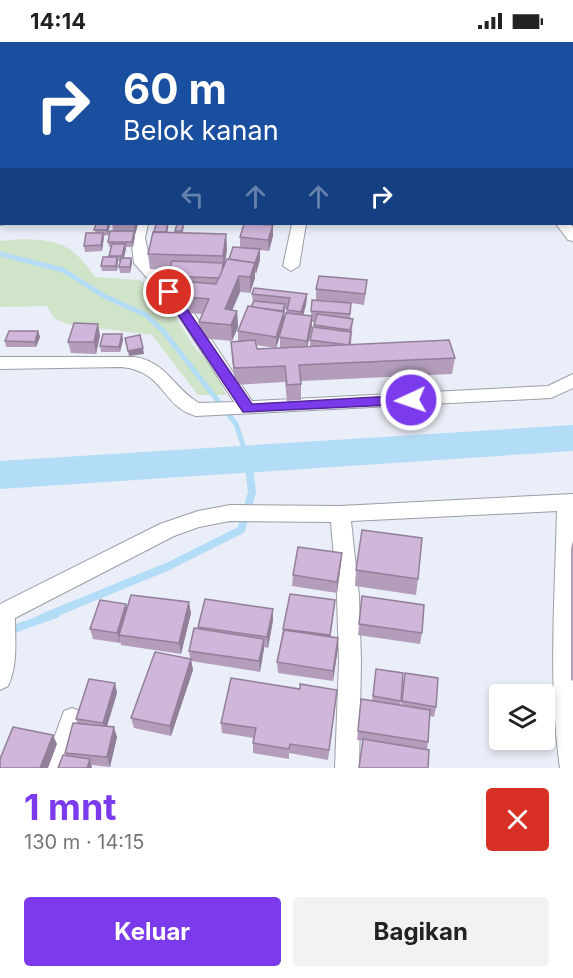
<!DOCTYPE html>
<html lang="id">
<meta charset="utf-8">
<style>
:root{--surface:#fff;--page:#f2f2f2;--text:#222;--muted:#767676;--accent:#7c3aed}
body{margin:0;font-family:Inter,sans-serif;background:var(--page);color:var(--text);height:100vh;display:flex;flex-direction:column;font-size:22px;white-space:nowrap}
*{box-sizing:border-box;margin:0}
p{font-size:20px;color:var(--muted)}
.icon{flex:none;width:33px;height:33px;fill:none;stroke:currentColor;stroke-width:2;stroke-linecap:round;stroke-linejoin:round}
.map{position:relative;height:726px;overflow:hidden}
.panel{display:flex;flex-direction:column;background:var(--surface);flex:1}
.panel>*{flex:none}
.hud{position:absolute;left:0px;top:0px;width:573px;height:183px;box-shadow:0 3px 9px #0003;background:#1a4fa0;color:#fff;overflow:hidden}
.buttons{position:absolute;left:489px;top:642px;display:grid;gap:12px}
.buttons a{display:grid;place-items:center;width:66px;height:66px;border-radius:6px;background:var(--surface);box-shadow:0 3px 9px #0003;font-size:30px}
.pin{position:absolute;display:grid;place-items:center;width:51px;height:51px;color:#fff;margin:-26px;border:3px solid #fff;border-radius:50%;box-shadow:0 2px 6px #0007}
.me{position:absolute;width:66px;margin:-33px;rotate:267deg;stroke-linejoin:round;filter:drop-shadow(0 0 4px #0008)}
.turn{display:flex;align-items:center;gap:21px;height:126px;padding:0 24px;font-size:27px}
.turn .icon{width:78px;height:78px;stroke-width:2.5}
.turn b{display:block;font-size:42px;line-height:51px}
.lanes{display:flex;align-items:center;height:57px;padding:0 24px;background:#0003;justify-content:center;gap:30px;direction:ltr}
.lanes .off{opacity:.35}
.round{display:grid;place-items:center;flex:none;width:63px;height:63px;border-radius:6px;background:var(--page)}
.headline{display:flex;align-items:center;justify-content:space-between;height:102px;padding:0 24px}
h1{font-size:36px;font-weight:700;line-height:45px;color:var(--accent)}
.primary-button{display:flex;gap:12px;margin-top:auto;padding:12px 24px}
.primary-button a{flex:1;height:69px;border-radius:6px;background:var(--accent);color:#fff;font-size:24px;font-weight:700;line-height:69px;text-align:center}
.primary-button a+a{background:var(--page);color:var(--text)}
.status{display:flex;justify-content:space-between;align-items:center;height:42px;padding:0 30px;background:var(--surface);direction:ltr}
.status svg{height:16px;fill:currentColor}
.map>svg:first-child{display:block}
.green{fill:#d0e4c9}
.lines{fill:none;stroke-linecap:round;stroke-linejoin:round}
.stream-far1{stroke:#b3dcf7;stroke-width:5}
.stream{stroke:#b3dcf7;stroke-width:8}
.river{fill:#b3dcf7;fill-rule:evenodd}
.street-casing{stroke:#9a9ea6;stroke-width:2}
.path{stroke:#9b9ea6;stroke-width:3;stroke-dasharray:2 2;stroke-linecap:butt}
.street{fill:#fff;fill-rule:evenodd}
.wall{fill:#b39dbb;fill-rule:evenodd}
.shaded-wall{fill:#927f99}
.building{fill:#d0b6da;stroke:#927f99;stroke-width:1.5}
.route{fill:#7c3aed;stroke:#51269a;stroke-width:1.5}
</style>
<div class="status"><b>14:14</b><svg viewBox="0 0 49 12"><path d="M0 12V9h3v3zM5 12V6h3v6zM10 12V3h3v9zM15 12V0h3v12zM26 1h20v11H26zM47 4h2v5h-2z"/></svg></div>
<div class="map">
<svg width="573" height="726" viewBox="0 0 573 726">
<rect width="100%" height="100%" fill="#eaeef8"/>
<g class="green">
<path d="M238,0H573V138L572,2L235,1Z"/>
<path d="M23,197C61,198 74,204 95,235L139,238L158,248L195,306L213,326L226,353H198L152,293L67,282L54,276L47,264L0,265V199Z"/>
</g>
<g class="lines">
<path class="stream-far1" d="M0,212L63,228L104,254L146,273L164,290L236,382L248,418"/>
<path class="stream" d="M0,592L56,572L42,576L169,524L241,488L252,450L248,417"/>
<path class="river" d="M573,383V409L0,447V419Z"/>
<defs>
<g id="street">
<rect x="217" y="0" width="12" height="2"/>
<rect x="0" y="87" width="2" height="8"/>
<path d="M0,173L2,182H5L0,183Z"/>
<path d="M134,182H148L145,196L150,220L187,261L252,359L548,344L573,332V346L551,356L196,374C161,364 165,329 121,325L0,327V315H135C168,321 173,346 199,361L234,360L175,268L134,221L131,196Z"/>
<path d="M292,182H306L299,224L291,229L283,224Z"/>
<path d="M556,182H570L573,185V199L568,198Z"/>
<path d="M573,452V726H560C548,641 555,554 557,469L351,479L359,554L361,619L359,726H335L339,619L337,554L331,480L230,479L199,485L174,494L15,576C15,599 18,623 8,644L0,648V562L160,482L198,469L230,463L340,464Z"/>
<path d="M72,666L80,669L84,677L67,726H43L64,669Z"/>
</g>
</defs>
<use href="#street" class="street-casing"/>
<path class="path" d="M400,0L403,2"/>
<use href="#street" class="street"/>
</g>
<g class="wall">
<path d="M2,40V89H0V41Z"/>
<path d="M96,182H110L108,193L103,194L102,209L85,210L84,204L95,191Z"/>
<path d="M112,182H138L135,193H134L133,205H126L124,216H131L132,221L130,231H120L119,225L120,219H118L117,229H102L101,224L109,215L111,205H109L108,200L113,189Z"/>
<path d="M156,182H168V190L175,191L177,182H184L183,191L226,192L227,208L224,223L229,217L240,206V195L273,194L269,209L260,208V218L255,232V236L250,251L240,250L232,268L237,269L238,285L232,299L200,296L199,280L202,272L189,271L187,255L190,246L170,245L168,234L170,228L150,227L148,212Z"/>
<path d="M316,247L366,249L364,263L351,261L350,277H353L351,303L455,316L452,332L301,339V358L287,359L285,340L235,343L232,317L231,300H238V289L251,265L253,261L252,252H307L306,263L303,273L311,274V269L334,259L316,258ZM285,267H287L284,277V271ZM312,280H315L314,286L310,298V305H307L312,285ZM280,294V306L257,307L256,303L276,306Z"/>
<path d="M38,289L40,295L36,305H6L5,299Z"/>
<path d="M122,292L123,298L120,310H101L100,304Z"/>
<path d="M100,293L96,312L71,311L68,300Z"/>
<path d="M573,499V639L571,638V506Z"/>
<path d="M342,511L337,551L292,544L293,533Z"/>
<path d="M356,528L418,537L416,553L355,544Z"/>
<path d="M362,554L422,591L420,602L358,593Z"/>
<path d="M335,558L330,595L338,606L333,639L278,631L277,620L283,587Z"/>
<path d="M127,566L191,571L181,612L121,603L120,599V601L93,597L90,587Z"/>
<path d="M273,578L268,606L264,605L260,630L191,619L193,628L171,694L134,686L131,676L190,617L189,609L198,587V585Z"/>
<path d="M376,627L401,659L400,663H401L405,631L436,665L434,675L430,674L428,700L427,707L357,698L361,657L372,659Z"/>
<path d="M115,641L117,651L107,684L117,695L110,725L92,723L66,713L65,711L77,681L76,677Z"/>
<path d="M336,658L328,718L289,711V717L253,711V701L254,696L222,691L221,681Z"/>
</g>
<g class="shaded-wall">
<path d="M108,182H110L108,193L107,188Z"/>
<path d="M134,182H138L135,193Z"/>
<path d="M273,183V194L269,209L268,198Z"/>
<path d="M134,189L135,195L133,205L132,200Z"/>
<path d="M103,191L104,196L102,209L101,203Z"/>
<path d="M226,192L227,208L221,247L223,222V214Z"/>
<path d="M125,202L126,207L123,219L122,214Z"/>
<path d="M260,207V218L256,232L255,221Z"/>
<path d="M117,215L118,221L117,229L116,224Z"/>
<path d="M131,216L132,221L130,231V225Z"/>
<path d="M255,221V236L250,251V235Z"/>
<path d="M239,234L240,250L226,283L225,267Z"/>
<path d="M307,252L306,263L301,281V270Z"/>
<path d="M285,262L284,281L276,306V295Z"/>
<path d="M237,269L238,285L232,299L231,283Z"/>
<path d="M312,274V285L306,310L307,299Z"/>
<path d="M98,282L100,293L96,312L94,300Z"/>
<path d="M38,289L40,295L36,305L35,300Z"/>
<path d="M122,292L123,298L120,310L119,305Z"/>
<path d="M143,306L144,312L129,314L128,309Z"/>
<path d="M342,511L341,522L337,551V540Z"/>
<path d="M335,558L334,569L329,604L330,593Z"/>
<path d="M189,560L191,571L181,612L179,601Z"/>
<path d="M126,562L129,573L119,593L120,599V601L117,591Z"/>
<path d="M273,567V578L268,606L267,595Z"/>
<path d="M338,596V606L333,639V629Z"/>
<path d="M264,597V607L260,630L259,619Z"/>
<path d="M191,617L193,628L171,694L170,684Z"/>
<path d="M115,641L117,651L105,691L103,681Z"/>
<path d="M114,685L117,695L110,725L107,715Z"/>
<path d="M53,693L57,702L48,726H40Z"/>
<path d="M90,717L92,726H87Z"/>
</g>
<g class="building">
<path d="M115,0H130L129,2H114Z"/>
<path d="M1,40L2,58L0,60V41Z"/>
<path d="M2,70V83H0V73Z"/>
<path d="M1,93H2V105H0V95Z"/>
<path d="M2,105V120L0,122V108Z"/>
<path d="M96,182H108L107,188H94Z"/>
<path d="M156,182H168L166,190H154Z"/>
<path d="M177,182H183L182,189H175Z"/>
<path d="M244,182L273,183L268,198L240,195Z"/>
<path d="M110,189H134L132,200H108Z"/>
<path d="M153,190L226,192L223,214L148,212Z"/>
<path d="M86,191H103L101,203L84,204Z"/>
<path d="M112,202H125L122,214H109Z"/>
<path d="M233,205L260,207L255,221L229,217Z"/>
<path d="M103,215H117L116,224H101Z"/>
<path d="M121,216H131L130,225H119Z"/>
<path d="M227,217L255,221L250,235L239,234L225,267L237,269L231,283L199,280L209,257L187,255L192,240L216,242Z"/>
<path d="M172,219L223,221L222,229L219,236L168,234Z"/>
<path d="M319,234L367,238L365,252L316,247Z"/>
<path d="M254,246L307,252L301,270L287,268L290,256L252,252Z"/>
<path d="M312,258L351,261L350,272L311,269Z"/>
<path d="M254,259L285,262L283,269L251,265Z"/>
<path d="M248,264L284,270L276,295L238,289Z"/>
<path d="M286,271L312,274L307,299L279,295Z"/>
<path d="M317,272L353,277L350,288L314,283Z"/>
<path d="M74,281L98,282L94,300H68Z"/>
<path d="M313,285L351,290L349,303L310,298Z"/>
<path d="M9,289H38L35,300L5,299Z"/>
<path d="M103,292H122L119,305L100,304Z"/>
<path d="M140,293L143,306L128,309L125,296Z"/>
<path d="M255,298L257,307L449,298L455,316L299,323L301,342L287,343L285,324L234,326L231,300Z"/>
<path d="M362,488L422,496L418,537L356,528Z"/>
<path d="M298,505L342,511L337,540L293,533Z"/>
<path d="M290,552L335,558L330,593L283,587Z"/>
<path d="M131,553L189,560L179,601L119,593Z"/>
<path d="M362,554L424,563L422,591L359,582Z"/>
<path d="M205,557L273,567L267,595L198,585Z"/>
<path d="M100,558L126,562L117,591L90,587Z"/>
<path d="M194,586L264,597L259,619L189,609Z"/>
<path d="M284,588L338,596L333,629L277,620Z"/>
<path d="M155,610L191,617L170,684L131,676Z"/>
<path d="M376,627L403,631L401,659L373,654Z"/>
<path d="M405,631L438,636L436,665L402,659Z"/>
<path d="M231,636L300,647V642L337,648L329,708L290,702L289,707L253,701L256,686L221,681Z"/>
<path d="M89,637L115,641L103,681L76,677Z"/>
<path d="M361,657L430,668L428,700L358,689Z"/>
<path d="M73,681L114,685L107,715L65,711Z"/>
<path d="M13,685L53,693L40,726H0V717Z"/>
<path d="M363,697L429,708L428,726H359Z"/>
<path d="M63,713L90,717L87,726H58Z"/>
</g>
<path class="route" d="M169,247L174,248L252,362L411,353L418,358L411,362L243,370L163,250Z"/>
</svg>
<div class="buttons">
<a><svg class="icon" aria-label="layers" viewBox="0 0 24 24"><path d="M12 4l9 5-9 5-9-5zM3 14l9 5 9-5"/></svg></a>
</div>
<div class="pin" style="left:169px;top:250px;background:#d93025"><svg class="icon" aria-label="arrive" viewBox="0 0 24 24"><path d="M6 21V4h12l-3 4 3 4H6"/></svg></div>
<svg class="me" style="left:411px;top:358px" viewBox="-20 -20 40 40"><circle r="17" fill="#7c3aed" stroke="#fff" stroke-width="3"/><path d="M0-11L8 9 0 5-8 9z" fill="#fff"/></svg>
<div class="hud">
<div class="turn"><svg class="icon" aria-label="right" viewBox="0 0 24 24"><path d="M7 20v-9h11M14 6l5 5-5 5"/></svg><div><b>60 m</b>Belok kanan</div></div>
<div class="lanes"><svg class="icon off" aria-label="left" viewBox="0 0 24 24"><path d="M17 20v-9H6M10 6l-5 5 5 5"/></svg><svg class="icon off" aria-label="ahead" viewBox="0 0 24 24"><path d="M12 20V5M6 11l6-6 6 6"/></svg><svg class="icon off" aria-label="ahead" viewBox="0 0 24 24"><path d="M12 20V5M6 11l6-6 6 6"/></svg><svg class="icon" aria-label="right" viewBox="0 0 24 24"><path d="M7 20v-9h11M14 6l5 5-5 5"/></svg></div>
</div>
</div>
<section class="panel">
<div class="headline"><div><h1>1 mnt</h1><p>130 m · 14:15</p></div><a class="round" style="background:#d93025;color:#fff"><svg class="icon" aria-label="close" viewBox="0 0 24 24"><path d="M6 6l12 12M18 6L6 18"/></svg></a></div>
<div class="primary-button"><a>Keluar</a><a>Bagikan</a></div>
</section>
